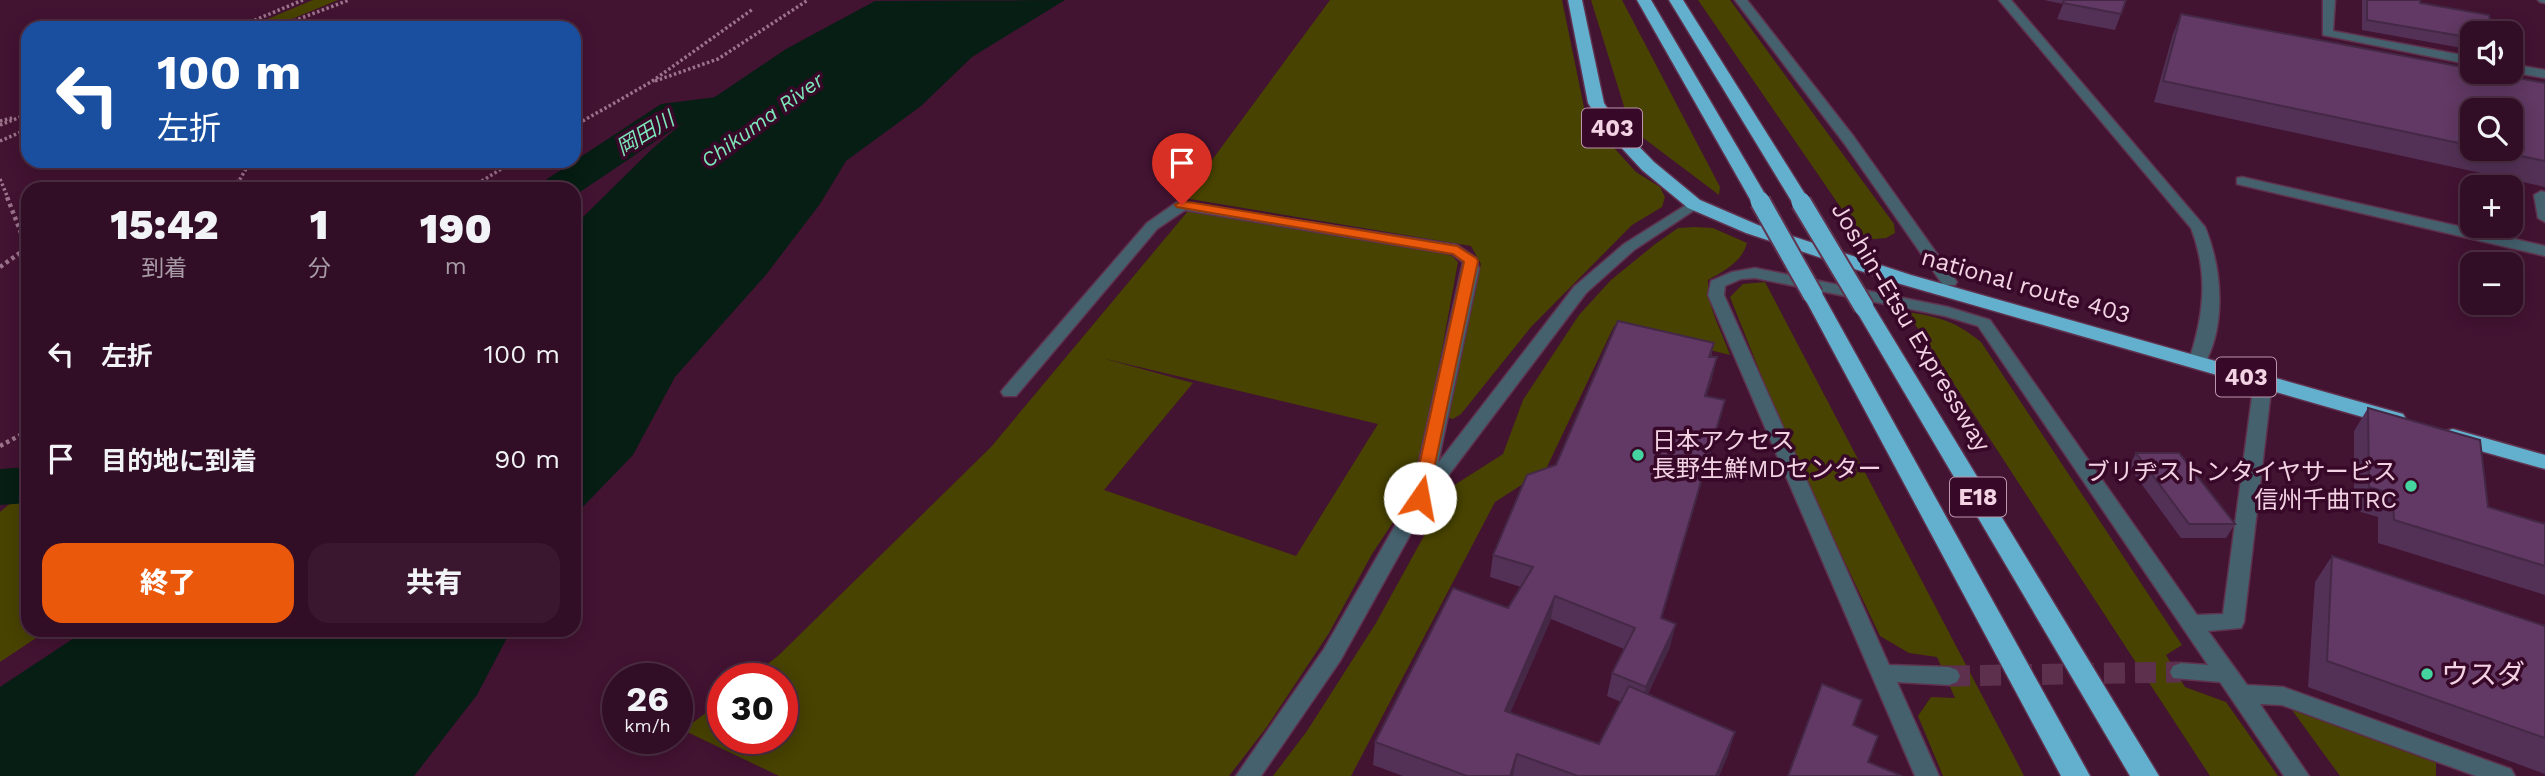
<!DOCTYPE html>
<html lang="ja">
<meta charset="utf-8">
<style>
:root{--surface:#320e26;--page:#3a172e;--text:#f1f3f6;--muted:#a89ca7;--line:#4d2e43;--accent:#ea580c}
body{margin:0;font-family:"Work Sans","Noto Sans JP",sans-serif;background:var(--page);color:var(--text);height:100vh;display:flex;flex-direction:column;font-size:26px;white-space:nowrap}
*{box-sizing:border-box;margin:0}
p{font-size:23px;color:var(--muted)}
.icon{flex:none;width:38px;height:38px;fill:none;stroke:currentColor;stroke-width:2;stroke-linecap:round;stroke-linejoin:round}
.map{position:relative;flex:1;overflow:hidden}
.details{position:absolute;left:21px;top:182px;width:560px;height:455px;display:flex;flex-direction:column;background:var(--surface);border-radius:21px;box-shadow:0 4px 18px #0003,0 0 0 2px var(--line)}
.details>*{flex:none}
.banner{position:absolute;left:21px;top:21px;width:560px;height:147px;border-radius:21px;box-shadow:0 4px 18px #0003,0 0 0 2px var(--line);background:#1a4fa0;color:#fff;overflow:hidden}
.tools{position:absolute;left:2460px;top:21px;display:grid;gap:14px}
.tools a{display:grid;place-items:center;width:63px;height:63px;border-radius:14px;background:var(--surface);box-shadow:0 4px 18px #0003,0 0 0 2px var(--line);font-size:35px}
.speed{position:absolute;left:602px;top:663px;display:flex;gap:14px;font-size:35px;font-weight:700;text-align:center}
.speed>*{display:grid;place-content:center;width:91px;height:91px;border-radius:50%;background:var(--surface);box-shadow:0 4px 18px #0003,0 0 0 2px var(--line);line-height:1}
.speed small{font-size:18px;font-weight:400}
.speed .limit{border:10px solid #d22;background:#fff;color:#111}
.pin{position:absolute;display:grid;place-items:center;width:60px;height:60px;color:#fff;margin:-72px -30px;border-radius:50% 50% 50% 0;rotate:-45deg;box-shadow:0 0 7px #0007}
.pin .icon{rotate:45deg}
.me{position:absolute;width:77px;margin:-38px;rotate:12deg;stroke-linejoin:round;filter:drop-shadow(0 0 5px #0008)}
.turn{display:flex;align-items:center;gap:24px;height:147px;padding:0 21px;font-size:32px}
.turn .icon{width:91px;height:91px;stroke-width:2.5}
.turn b{display:block;font-size:49px;line-height:60px}
.eta{display:flex;justify-content:space-evenly;align-items:center;height:119px;text-align:center}
.eta b{font-size:42px;font-weight:800;line-height:49px}
.action{display:flex;gap:14px;margin-top:auto;padding:14px 21px}
.action a{flex:1;height:80px;border-radius:21px;background:var(--accent);color:#fff;font-size:28px;font-weight:800;line-height:80px;text-align:center}
.action a+a{background:var(--page);color:var(--text)}
ul{padding:0;list-style:none}
li{display:flex;align-items:center;gap:21px;height:105px;padding:0 21px}
li div{flex:1}
li b{display:block;font-size:26px}
li em{font-style:normal}
.map>svg:first-child{display:block}
.green{fill:#484300;fill-rule:evenodd}
.water{fill:#061e14}
.lines{fill:none;stroke-linecap:round;stroke-linejoin:round}
.river{fill:#061e14;fill-rule:evenodd}
.minor-tunnel{stroke:#5d304d;stroke-width:21;stroke-dasharray:21 10;stroke-linecap:butt}
.minor-casing{stroke:#5f324e;stroke-width:3}
.highway-casing{stroke:#5f324e;stroke-width:3}
.path-far1{stroke:#9c748c;stroke-width:3.5;stroke-dasharray:2.5 2.5;stroke-linecap:butt}
.path{stroke:#9c748c;stroke-width:4.5;stroke-dasharray:3.5 3.5;stroke-linecap:butt}
.minor{fill:#44616d;fill-rule:evenodd}
.highway{fill:#62b0cd;fill-rule:evenodd}
.highway-bridge-casing{stroke:#5f324e;stroke-width:23;stroke-linecap:butt}
.highway-bridge{stroke:#62b0cd;stroke-width:19}
.wall{fill:#533156;fill-rule:evenodd}
.shaded-wall{fill:#442846}
.building{fill:#613964;stroke:#442846;stroke-width:2}
.route{fill:#ea580c;stroke:#983908;stroke-width:2}
.poi-dot{fill:#45d49f;stroke:#370828;stroke-width:2.5}
.labels{text-anchor:middle;dominant-baseline:central;stroke-width:7;stroke-linejoin:round;paint-order:stroke}
.far-water-label{font-size:21px;font-style:italic;fill:#7de6b9;stroke:#370828}
.shield{fill:#370828;stroke:#ba95ab;stroke-width:2}
.shield-label{font-size:23px;font-weight:bold;fill:#f2d2e3}
.street-label{font-size:24px;fill:#f2d2e3;stroke:#370828}
.poi-label{font-size:24px;fill:#f2d2e3;stroke:#370828;text-anchor:start}
.near-poi-label{font-size:28px;fill:#f2d2e3;stroke:#370828;text-anchor:start}
</style>
<div class="map">
<svg width="2545" height="776" viewBox="0 0 2545 776">
<rect width="100%" height="100%" fill="#431332"/>
<g class="green">
<path d="M313,0H338L270,28H246Z"/>
<path d="M1330,0H1562L1586,117L1636,172L1660,187L1665,197L1662,207L1632,225L1531,327L1461,414L1453,419L1445,417L1444,412L1481,264L1471,246L1184,198Z"/>
<path d="M1591,0H1622L1720,187L1719,195L1642,137L1627,116Z"/>
<path d="M1698,0H1730L1894,224L1895,233L1886,238L1863,240Z"/>
<path d="M1188,211L1441,253L1452,256L1458,262L1417,486L1372,554L1329,633L1266,728L1229,776H779L683,730L723,700V738H782V679H749L779,655L991,447ZM1102,358L1378,424L1296,556L1104,490L1193,383Z"/>
<path d="M1695,227L1713,228L1747,243C1742,262 1724,271 1708,280C1707,308 1721,329 1730,355L1614,326L1546,469L1495,502L1351,776H1273L1307,731L1376,623L1441,505L1456,484L1503,454L1523,400L1579,315L1611,280L1654,245L1678,228Z"/>
<path d="M1765,282L2018,764L2024,776H1943L1918,716L1931,697L1955,698L1937,657L1909,653L1880,636L1787,440L1730,297L1743,284Z"/>
<path d="M1907,312C1940,317 1955,321 1981,342L2182,645L2166,655L2185,687L2226,702L2278,776H2210Z"/>
<path d="M28,500V630H48L0,662V512L12,502Z"/>
<path d="M2292,710L2436,763V776H2340Z"/>
</g>
<g class="water">
<path d="M1065,0L972,57L921,106L846,161L820,204L765,276L675,377L633,455L574,516V226L652,149L706,103L786,49L875,1Z"/>
<path d="M86,630H511L477,695L414,776H0V687Z"/>
</g>
<g class="lines">
<g class="river">
<path d="M764,91L777,94L782,102L777,110L684,122L574,196V189H538L544,181L661,104Z"/>
<path d="M28,467V503L0,505V469Z"/>
</g>
<path class="minor-tunnel" d="M1949,676L2181,672"/>
<defs>
<g id="minor">
<path d="M1735,0H1747L1854,137L1957,282L1955,285H1943L1844,143Z"/>
<path d="M1999,0H2011L2205,227C2222,268 2227,326 2203,367L2197,368L2188,363C2204,317 2209,274 2191,228Z"/>
<path d="M2323,0H2335L2333,31L2473,57V65L2323,35Z"/>
<path d="M2538,0H2545V3L2540,2Z"/>
<path d="M2511,64L2545,70V78L2511,72Z"/>
<path d="M2242,177L2545,246V256L2237,184V178Z"/>
<path d="M2541,191L2545,192V222L2538,218L2534,195Z"/>
<path d="M1694,200L1699,201V207L1634,250L1586,293L1429,501L1340,661L1261,776H1236L1324,649L1411,498L1463,262L1452,254L1185,210L1157,229L1016,396H1004L1001,392L1004,388L1147,223L1177,202L1457,245L1476,258L1479,269L1438,463L1574,287L1624,244Z"/>
<path d="M1755,268L1948,307L1990,320L2197,615L2223,614L2254,382L2263,377L2269,378L2272,382L2244,622L2241,628L2208,631L2247,685L2283,687L2511,769L2515,776H2476L2282,705L2260,704L2309,776H2284L2220,682L2173,678L2170,672L2173,666L2181,663L2208,665L1978,326L1945,316L1755,278L1741,279L1725,286L1724,295L1889,665L1949,667L1957,670L1960,676L1957,682L1949,685L1897,682L1939,776H1915L1708,295L1711,281L1732,272Z"/>
</g>
<g id="highway">
<path d="M1568,0H1582L1604,103L1618,125L1654,162L1700,200L1758,225L1911,275L2403,414L2406,419L2403,424H2387L1897,283L1746,233L1688,208L1642,170L1606,131L1588,103Z"/>
<path d="M1637,0H1651L1769,201L1766,205L1760,206L1751,201Z"/>
<path d="M1669,0H1683L1810,202L1807,206H1795L1792,202Z"/>
<path d="M1813,289L1823,295L2090,776H2061L1803,295Z"/>
<path d="M1864,301L1874,307L2159,776H2130L1854,307Z"/>
<path d="M2453,429L2545,455V469L2445,441L2442,436L2445,431Z"/>
</g>
</defs>
<use href="#minor" class="minor-casing"/>
<use href="#highway" class="highway-casing"/>
<g class="path-far1">
<path d="M236,28L303,0"/>
<path d="M275,28L349,0"/>
<path d="M655,81L718,59L808,0"/>
<path d="M0,121L12,118"/>
<path d="M0,125L28,114"/>
<path d="M574,126L651,82L753,9"/>
<path d="M0,141L28,129"/>
<path d="M0,179L8,198"/>
<path d="M212,189L239,181"/>
<path d="M242,189L239,181L247,167L246,161"/>
<path d="M469,189L514,161"/>
</g>
<g class="path">
<path d="M0,267L27,248L7,197"/>
<path d="M0,446L28,431"/>
</g>
<use href="#minor" class="minor"/>
<use href="#highway" class="highway"/>
<defs>
<g id="highway-bridge">
<path d="M1760,201L1813,295"/>
<path d="M1801,202L1864,307"/>
</g>
</defs>
<use href="#highway-bridge" class="highway-bridge-casing"/>
<use href="#highway-bridge" class="highway-bridge"/>
</g>
<g class="wall">
<path d="M2044,0H2126L2115,30L2057,19L2063,4Z"/>
<path d="M2362,0H2420V3L2473,33V50L2362,30Z"/>
<path d="M2181,14L2545,83V187L2154,102L2173,34ZM2473,110L2511,149H2473Z"/>
<path d="M1714,343L1711,357L1712,379L1706,396L1719,422L1662,618L1670,647L1648,694L1728,755L1719,776H1403L1373,765L1375,742L1508,608L1521,587L1490,577L1493,555L1556,465ZM1551,619L1624,649L1612,673L1607,696L1621,702L1599,744L1510,713Z"/>
<path d="M2368,408L2488,507L2545,524V595L2378,543V517L2354,510V431Z"/>
<path d="M2136,453L2235,524L2226,538H2181L2129,467Z"/>
<path d="M2332,556L2545,626V774L2308,687L2315,582Z"/>
</g>
<g class="shaded-wall">
<path d="M1717,357L1712,379L1700,418L1705,396Z"/>
<path d="M1725,400L1719,422L1655,641L1661,618Z"/>
<path d="M1555,596L1551,619L1501,734L1505,711Z"/>
<path d="M1676,624L1670,647L1640,710L1646,687Z"/>
<path d="M1735,732L1728,755L1719,776H1716Z"/>
<path d="M1517,754L1513,776H1510Z"/>
</g>
<g class="building">
<path d="M2064,0H2126L2121,14L2063,3Z"/>
<path d="M2367,0H2420V3L2489,15L2493,33H2473V38L2367,20Z"/>
<path d="M2181,14L2473,69V72H2486L2545,83V161L2486,149H2511V110H2473V146L2163,81Z"/>
<path d="M1618,321L1714,343L1709,357H1717L1705,396L1725,400L1661,618L1676,624L1646,687L1612,673L1635,628L1555,596L1505,711L1599,744L1629,686L1735,732L1716,776H1578L1517,754L1510,776H1467L1375,742L1453,588L1508,608L1533,567L1493,555L1527,475L1556,465Z"/>
<path d="M2368,408L2480,440L2488,507L2545,524V566L2394,520L2393,494L2369,487Z"/>
<path d="M2136,453H2179L2235,524H2189Z"/>
<path d="M2332,556L2545,626V738L2327,661Z"/>
<path d="M1822,684L1862,700L1853,725L1878,736L1868,762L1902,776H1788Z"/>
</g>
<path class="route" d="M1182,201L1457,246L1476,258L1478,261L1427,502H1414L1412,498L1464,262L1453,254L1177,207L1175,205Z"/>
<g class="poi-dot">
<circle cx="1638" cy="455" r="7"/>
<circle cx="2411" cy="486" r="7"/>
<circle cx="2427" cy="674" r="7"/>
</g>
<g class="labels">
<g class="far-water-label">
<text transform="translate(762 120) rotate(-36)">Chikuma River</text>
<text transform="translate(645 133) rotate(-31)">岡田川</text>
</g>
<g class="shield">
<rect x="1582" y="108.5" width="60" height="39" rx="5"/>
<rect x="2216" y="357.5" width="60" height="39" rx="5"/>
<rect x="1950" y="477.5" width="56" height="39" rx="5"/>
</g>
<g class="shield-label">
<text x="1612" y="128">403</text>
<text x="2246" y="377">403</text>
<text x="1978" y="497">E18</text>
</g>
<g class="street-label">
<text transform="translate(2026 286) rotate(16)">national route 403</text>
<text transform="translate(1911 327) rotate(59)">Joshin-Etsu Expressway</text>
</g>
<g class="poi-label">
<text x="1652" y="441">日本アクセス<tspan x="1652" dy="28">長野生鮮MDセンター</tspan></text>
<text x="2397" y="472" text-anchor="end">ブリヂストンタイヤサービス<tspan x="2397" dy="28">信州千曲TRC</tspan></text>
</g>
<g class="near-poi-label">
<text x="2441" y="674">ウスダ</text>
</g>
</g>
</svg>
<div class="tools">
<a><svg class="icon" aria-label="sound" viewBox="0 0 24 24"><path d="M4 9h4l5-4v14l-5-4H4zM17 9q2 3 0 6"/></svg></a>
<a><svg class="icon" aria-label="search" viewBox="0 0 24 24"><circle cx="10" cy="10" r="6"/><path d="M15 15l6 6"/></svg></a>
<a>+</a>
<a>−</a>
</div>
<div class="speed"><div>26<small>km/h</small></div><div class="limit">30</div></div>
<div class="pin" style="left:1182px;top:205px;background:#d93025"><svg class="icon" aria-label="arrive" viewBox="0 0 24 24"><path d="M6 21V4h12l-3 4 3 4H6"/></svg></div>
<svg class="me" style="left:1420px;top:498px" viewBox="-20 -20 40 40"><circle r="19" fill="#fff"/><path d="M0-13L10 11 0 6-10 11z" fill="#ea580c"/></svg>
<div class="banner">
<div class="turn"><svg class="icon" aria-label="left" viewBox="0 0 24 24"><path d="M17 20v-9H6M10 6l-5 5 5 5"/></svg><div><b>100 m</b>左折</div></div>
</div>
<section class="details">
<div class="eta">
<div><b>15:42</b><p>到着</p></div>
<div><b>1</b><p>分</p></div>
<div><b>190</b><p>m</p></div>
</div>
<ul>
<li><svg class="icon" aria-label="left" viewBox="0 0 24 24"><path d="M17 20v-9H6M10 6l-5 5 5 5"/></svg><div><b>左折</b></div><em>100 m</em></li>
<li><svg class="icon" aria-label="arrive" viewBox="0 0 24 24"><path d="M6 21V4h12l-3 4 3 4H6"/></svg><div><b>目的地に到着</b></div><em>90 m</em></li>
</ul>
<div class="action"><a>終了</a><a>共有</a></div>
</section>
</div>
